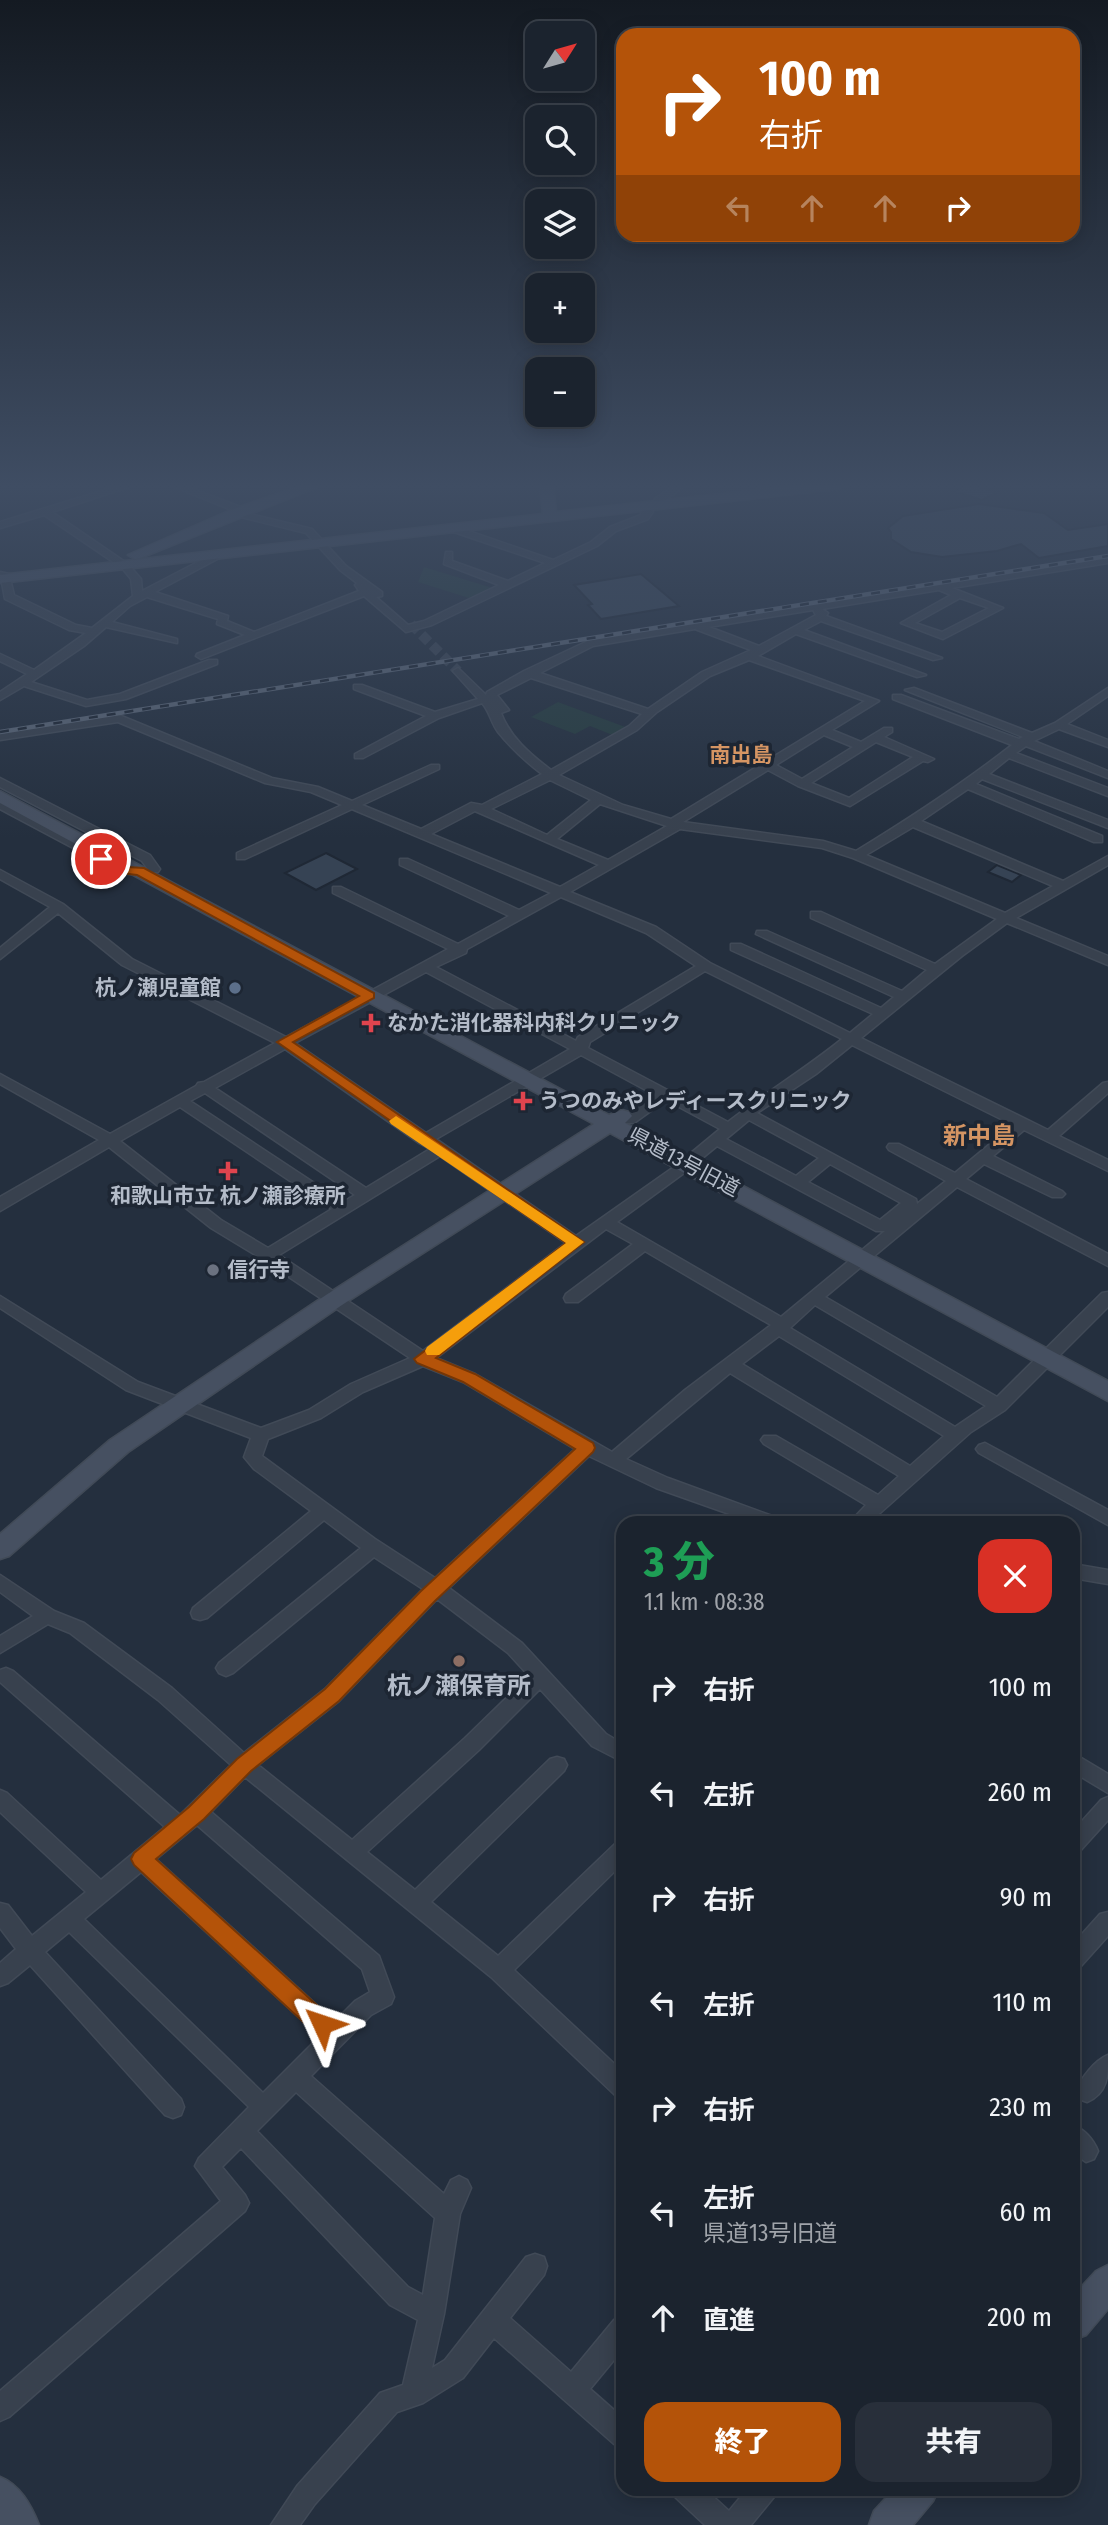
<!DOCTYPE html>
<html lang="ja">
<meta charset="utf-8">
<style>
:root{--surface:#1b232e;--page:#282f3a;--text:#f1f3f6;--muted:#a0a4aa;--line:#39404a;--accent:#b45309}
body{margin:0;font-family:"Fira Sans Condensed","Noto Sans JP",sans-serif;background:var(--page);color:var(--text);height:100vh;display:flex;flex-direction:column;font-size:26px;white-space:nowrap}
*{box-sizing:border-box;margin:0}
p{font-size:23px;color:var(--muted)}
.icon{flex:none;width:38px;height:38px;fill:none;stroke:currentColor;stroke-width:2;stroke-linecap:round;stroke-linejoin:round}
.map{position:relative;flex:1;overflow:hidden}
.side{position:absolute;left:616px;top:1516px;width:464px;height:980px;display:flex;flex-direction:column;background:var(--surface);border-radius:21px;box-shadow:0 4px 18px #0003,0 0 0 2px var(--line)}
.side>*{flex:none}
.banner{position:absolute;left:616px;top:28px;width:464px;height:214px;border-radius:21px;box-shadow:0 4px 18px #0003,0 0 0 2px var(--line);background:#b45309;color:#fff;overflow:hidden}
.needle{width:46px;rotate:53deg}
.tools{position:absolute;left:525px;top:21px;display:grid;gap:14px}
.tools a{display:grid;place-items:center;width:70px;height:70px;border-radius:14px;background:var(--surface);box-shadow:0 4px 18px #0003,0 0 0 2px var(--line);font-size:35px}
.pin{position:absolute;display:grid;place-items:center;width:60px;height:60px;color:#fff;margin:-30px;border:4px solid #fff;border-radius:50%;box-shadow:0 2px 7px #0007}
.me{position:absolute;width:77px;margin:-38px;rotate:312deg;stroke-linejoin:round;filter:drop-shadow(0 0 5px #0008)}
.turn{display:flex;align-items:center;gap:24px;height:147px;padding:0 28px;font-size:32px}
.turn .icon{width:91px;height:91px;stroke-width:2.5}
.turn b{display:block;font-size:49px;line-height:60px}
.lanes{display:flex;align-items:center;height:66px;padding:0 28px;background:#0003;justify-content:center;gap:35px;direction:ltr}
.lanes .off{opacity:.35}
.round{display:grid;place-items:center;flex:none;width:74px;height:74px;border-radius:21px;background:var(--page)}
.head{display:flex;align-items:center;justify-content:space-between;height:119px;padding:0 28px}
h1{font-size:42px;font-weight:800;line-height:52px;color:#1e9e55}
.action{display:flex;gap:14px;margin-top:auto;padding:14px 28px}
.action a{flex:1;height:80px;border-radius:21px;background:var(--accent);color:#fff;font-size:28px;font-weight:800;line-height:80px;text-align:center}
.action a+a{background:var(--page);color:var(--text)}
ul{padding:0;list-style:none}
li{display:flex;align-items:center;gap:21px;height:105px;padding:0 28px}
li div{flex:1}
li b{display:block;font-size:26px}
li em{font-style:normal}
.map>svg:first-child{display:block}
.green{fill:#263c3f}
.building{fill:#364354;stroke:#1f2835;stroke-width:2}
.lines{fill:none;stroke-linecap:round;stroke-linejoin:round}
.street-tunnel{stroke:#3a4453;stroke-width:10;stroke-dasharray:10 5;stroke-linecap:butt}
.street-casing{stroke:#414a57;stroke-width:3}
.secondary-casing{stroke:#414a57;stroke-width:3}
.street{fill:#38414e;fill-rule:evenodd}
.secondary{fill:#465061;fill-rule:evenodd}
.rail-casing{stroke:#5a6575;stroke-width:4.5}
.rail{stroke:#1d2633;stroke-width:2.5;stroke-dasharray:9;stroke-linecap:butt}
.route{fill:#b45309;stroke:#753606;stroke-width:2}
.slow{fill:#f59e0b}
.service-dot{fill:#5c6f8a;stroke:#1d2633;stroke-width:2.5}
.health-dot{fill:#e0444e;stroke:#1d2633;stroke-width:2.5}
.worship-dot{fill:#6b7280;stroke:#1d2633;stroke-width:2.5}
.education-dot{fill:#8d6e63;stroke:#1d2633;stroke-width:2.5}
.labels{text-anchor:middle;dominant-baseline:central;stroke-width:7;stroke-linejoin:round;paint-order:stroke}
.far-quarter-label{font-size:21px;font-weight:bold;fill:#d59563;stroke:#1d2633}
.poi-label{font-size:21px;font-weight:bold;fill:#b4bcc9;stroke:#1d2633;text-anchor:start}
.street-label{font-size:21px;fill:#b4bcc9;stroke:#1d2633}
.quarter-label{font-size:24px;font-weight:bold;fill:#d59563;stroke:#1d2633}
.near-poi-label{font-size:24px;font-weight:bold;fill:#b4bcc9;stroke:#1d2633}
</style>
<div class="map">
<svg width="1108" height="2525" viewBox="0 0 1108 2525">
<rect width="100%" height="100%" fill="#242f3e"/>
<g class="green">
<path d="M424,567L496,589L472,599L418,582Z"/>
<path d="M558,702L628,728L615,736L590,726L575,734L531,717Z"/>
</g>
<g class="building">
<path d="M966,485H973L998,492L982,500L953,491Z"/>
<path d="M979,504L1044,513L1068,530L1108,524V546L1039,558L1021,544L997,551L942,557L911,552L891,539V532L888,528L903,516Z"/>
<path d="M641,574L679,606L601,619L588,605L592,604L574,585Z"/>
<path d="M326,853L357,869L316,890L285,873Z"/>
<path d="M997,865L1021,875L1012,882L988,872Z"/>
</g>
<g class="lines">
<path class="street-tunnel" d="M411,624L458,671"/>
<defs>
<g id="street">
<path d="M121,485H135L52,512L128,564L141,579L142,591L217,552H223V556L155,592L228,616L227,621L254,632L359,591L355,585L357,583L340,570L306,533L233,515L234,511L170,485H182L246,509V513L312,529L346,566L382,592V596L376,597L408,625L424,621L499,585L444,564L446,552H452V561L508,581L545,563L448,530V526H454L553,560L591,542L610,527L641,515L642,505H648L653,512L648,519L616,531L597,546L432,625L406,632L364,596L201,659L196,656L197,654L245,635L217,624L218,619L147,597L130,606L112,622L177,639V643L106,627L84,646L31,682L87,700L120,694L209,660H217V664L126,699L86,706L24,686L0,700V692L27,674L0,661V654L34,670L86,633L69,630L5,599L0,572L9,574L14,595L76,625L92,628L133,596L131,579L122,568L44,515L0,528V522Z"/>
<path d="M675,485H686L665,500L666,506H660L654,500L656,498Z"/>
<path d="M1108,557V563L952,588L1003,608L943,639L901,623L951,595L939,590L822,609L828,613L826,616L942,658L933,660L821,621L804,630L926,675L917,677L796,634L758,656L879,701L832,730L861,742L884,728H892V732L884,737L934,759L928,762L923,761L850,806L798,786L768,770L683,822L823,841L856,851C910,818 962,784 1012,745L893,699V695H901L1019,739L1023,737L905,690L914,688L1032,733L1055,723L1108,688V696L1067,724L1108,740V747L1059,729L1034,741L1108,771V778L1026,746L1016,753L1108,788V796L1009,758L989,774L1108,820V828L982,779L976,784L1102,836V842H1094L968,789L921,821L1063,881L1108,856V865L1016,918L1108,956V965L1007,923L962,956L861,1038L1048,1130L1103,1083L1108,1082V1093L1059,1136L1108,1160V1171L1024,1130L993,1156L1062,1191L1065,1194L1062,1197H1052L984,1164L966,1179L1108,1254V1266L957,1187L825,1297L997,1397L1102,1293L1108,1292V1307L1005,1410L971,1432L870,1522H850L866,1505L764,1444L761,1440L764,1436H776L878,1495L899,1476L730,1373L626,1459L668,1478L775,1517L778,1522H752L656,1488L589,1456L449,1588L522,1643L606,1734L623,1744V1762L592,1746L540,1689L479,1750L367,1852L415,1890L550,1759L557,1757L564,1759L567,1765L564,1771L431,1902L498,1956L616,1843L623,1840V1863L514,1970L623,2072V2098L615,2095L491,1977L245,1777L211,1812L379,1956L394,1997L391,2004L371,2015L311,2076L444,2194L451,2180L459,2176L467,2180L471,2188L460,2214L444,2314L432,2368L445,2360L526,2257L535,2254L544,2257L547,2266L544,2275L510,2318L571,2372L614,2320L623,2317V2349L590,2389L623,2418V2448L614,2444L494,2338L463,2378L423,2403L397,2412L315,2504L300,2525H271L297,2486L380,2393L403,2385L418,2320L390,2305L241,2148L222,2167L245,2195L249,2203L245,2211L9,2417L0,2421V2391L221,2201L195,2166L199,2158L249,2107L69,1932L45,1952L181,2099L184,2107L181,2115L173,2118L165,2115L30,1965L8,1983L0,1986V1963L16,1949L0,1928V1903L8,1905L32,1936L86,1892L0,1812V1790L7,1793L101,1880L165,1827L0,1682V1670L6,1668L13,1671L180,1815L231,1765L158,1700L70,1633L48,1624L0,1653V1636L33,1616L0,1592V1575L54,1611L84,1623L172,1688L244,1753L325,1689L423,1589L374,1557L233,1673L226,1676L219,1673L216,1668L219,1663L361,1548L324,1520L207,1618L200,1620L193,1618L191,1613L193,1608L311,1511L254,1469L244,1457L251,1438L126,1390L0,1308V1296L138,1382L261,1428L309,1410L351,1384L410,1358L262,1259L211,1228L109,1147L0,1211V1197L99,1140L0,1084V1074L110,1134L196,1086L198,1083L204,1082L275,1043L122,965L58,913L0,959V948L50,907L0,879V870L63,904L132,959L286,1037L448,949L333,893V887H341L458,944L509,916L400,865V859H408L519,910L551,893L352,809L245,859H237V853L342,805L311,792L265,783L118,722L0,740V734L119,715L272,778L318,787L352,801L431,765H439V769L362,805L421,829L471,803L482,805L542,774C526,762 511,748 498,732C491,723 490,712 482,703L439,718L363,758H355V754L426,716L354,689V685H362L435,712L478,699L453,671L458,668L486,695L487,692L524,671L590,640ZM960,598L989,608L942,632L915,623ZM813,610L816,615L759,646L709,627ZM695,629L751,650L702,672L648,709L540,673L593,646ZM749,660L865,701L671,819L623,805L559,775L637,730L657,712L710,676ZM531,678L642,714L629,726L551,770C530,754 510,737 501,713L509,710L497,695ZM824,735L853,747L802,779L776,765ZM876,742L913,757L849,798L811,783ZM550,780L591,800L547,835L491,809ZM600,804L667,826L608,860L557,839ZM475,811L599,865L560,887L431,834ZM913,827L1053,886L1005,913L866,855ZM680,829L822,848L853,858L997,919L935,964L821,912H811V918L927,970L902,991L767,931H757L756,934L894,997L881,1008L741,944H731V950L873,1014L850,1033L710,963L656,927L570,892ZM561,897L646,933L696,966L578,1037L576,1041L436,967L466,953L467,949ZM705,971L842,1039C805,1069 765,1093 728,1122L588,1048L590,1042ZM426,972L570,1049L426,1133L295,1043ZM852,1045L1013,1125L955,1173L899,1144H889L887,1147L889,1150L946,1181L917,1204L916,1199L757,1113L816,1074ZM285,1049L419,1143L430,1149L366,1188L215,1088ZM581,1055L655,1095L624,1117L622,1120L624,1123H634L666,1100L720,1129L674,1167L576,1236L436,1139ZM205,1093L355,1195L343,1202L190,1101ZM180,1107L332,1209L268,1248L221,1220L120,1141ZM749,1120L819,1158L796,1176L726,1139ZM717,1146L876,1231H885L781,1317L617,1222L684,1173ZM440,1156L566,1243L423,1351L279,1255ZM830,1164L901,1203L880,1220L808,1182ZM606,1229L633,1244L566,1294L564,1298L566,1302H578L645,1251L771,1325L685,1390L612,1452L475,1374L436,1358ZM815,1305L986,1406L955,1427L790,1328ZM779,1336L944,1436L910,1466L742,1364ZM423,1366L463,1382L575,1449L435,1578L375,1539L262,1456L268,1439L321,1418L363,1392ZM437,1599L508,1653L529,1676L465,1738L352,1840L258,1765L339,1701ZM197,1825L362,1969L370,1992L355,2001L333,2023L330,2017L156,1859ZM141,1872L314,2031L322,2034L263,2093L84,1919ZM296,2092L435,2218L423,2295L408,2287L257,2131Z"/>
<path d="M0,778L150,855L160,869L158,872H150L142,861L0,787Z"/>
<path d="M0,800L127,866L139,867L145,871L139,875L120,873L0,809Z"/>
<path d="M985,1443L1108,1510V1525L979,1453L976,1449L979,1445Z"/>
<path d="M1073,1564L1108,1570V1584L1073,1578Z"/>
<path d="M1073,1753L1108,1774V1793L1073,1772Z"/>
<path d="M1108,1797V1820L1080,1851L1073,1854V1831L1101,1800Z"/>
<path d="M1108,1912V1936L1081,1966L1073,1969V1944L1100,1914Z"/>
<path d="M1108,2055C1108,2076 1108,2093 1087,2102L1079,2099L1076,2091C1081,2078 1094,2061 1108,2055Z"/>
<path d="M1073,2125C1085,2130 1093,2139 1098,2151L1094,2159L1086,2162L1073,2153Z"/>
<path d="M671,2488H704L729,2511L748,2488H778L774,2497L751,2525H705L675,2497Z"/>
</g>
<g id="secondary">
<path d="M303,485H322L140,558L135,559L128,555L231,510Z"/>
<path d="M540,485H553L556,512L803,485H844L837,489L0,583V575L543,514Z"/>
<path d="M0,791L609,1115L622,1110L629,1112L632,1116L625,1123L1108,1381V1401L610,1133L342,1305L128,1452L9,1556L0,1559V1534L110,1440L326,1295L594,1124L0,803Z"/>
<path d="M1108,2265V2309L1086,2335L1073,2340V2296L1096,2271Z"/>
<path d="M0,2477C20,2485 31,2505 39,2525H0Z"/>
<path d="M895,2488H939L933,2501L913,2525H869L874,2511Z"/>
</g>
</defs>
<use href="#street" class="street-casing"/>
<use href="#secondary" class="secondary-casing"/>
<use href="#street" class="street"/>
<use href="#secondary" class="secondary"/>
<defs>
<path id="rail" d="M0,732L1108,556"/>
</defs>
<use href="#rail" class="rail-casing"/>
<use href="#rail" class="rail"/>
</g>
<linearGradient id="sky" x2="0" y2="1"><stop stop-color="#141a22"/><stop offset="0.58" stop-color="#3f4d63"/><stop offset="1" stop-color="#3f4d63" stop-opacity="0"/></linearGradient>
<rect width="1108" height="838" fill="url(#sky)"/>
<path class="route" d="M101,855L127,867L144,868L374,993V998L293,1042L584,1242L436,1358L475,1374L593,1443L595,1448L593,1452L435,1601L339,1701L251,1771L204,1819L156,1859L330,2017L334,2024L330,2032L322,2035L314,2032L134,1865L131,1859L134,1853L189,1807L237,1759L325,1689L421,1591L575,1449L463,1382L417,1363L414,1359L566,1243L277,1042L359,996L137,875L120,873L97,861V856Z"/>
<path class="slow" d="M396,1116L584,1242L439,1355H427L425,1351L427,1347L566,1243L391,1124L389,1121Z"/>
<circle class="service-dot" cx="235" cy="988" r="7"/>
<g class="health-dot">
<path d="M367.5 1012.5h7v7h7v7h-7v7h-7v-7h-7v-7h7z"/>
<path d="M519.5 1090.5h7v7h7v7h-7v7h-7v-7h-7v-7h7z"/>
<path d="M224.5 1160.5h7v7h7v7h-7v7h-7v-7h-7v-7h7z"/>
</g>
<circle class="worship-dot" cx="213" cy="1270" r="7"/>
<circle class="education-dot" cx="459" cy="1661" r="7"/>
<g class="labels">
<g class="far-quarter-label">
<text x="741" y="755">南出島</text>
</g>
<g class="poi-label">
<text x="221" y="988" text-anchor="end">杭ノ瀬児童館</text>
<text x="387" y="1023">なかた消化器科内科クリニック</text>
<text x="539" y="1101">うつのみやレディースクリニック</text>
<text x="228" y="1196" text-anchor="middle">和歌山市立 杭ノ瀬診療所</text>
<text x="227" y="1270">信行寺</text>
</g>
<g class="street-label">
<text transform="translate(684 1162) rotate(28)">県道13号旧道</text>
</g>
<g class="quarter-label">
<text x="979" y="1136">新中島</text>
</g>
<g class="near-poi-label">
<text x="459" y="1686">杭ノ瀬保育所</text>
</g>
</g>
</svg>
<div class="tools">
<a><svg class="needle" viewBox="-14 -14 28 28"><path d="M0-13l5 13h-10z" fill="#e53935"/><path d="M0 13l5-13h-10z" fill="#a0a4aa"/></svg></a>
<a><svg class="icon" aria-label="search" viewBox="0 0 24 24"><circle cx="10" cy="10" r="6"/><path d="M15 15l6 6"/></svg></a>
<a><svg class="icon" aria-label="layers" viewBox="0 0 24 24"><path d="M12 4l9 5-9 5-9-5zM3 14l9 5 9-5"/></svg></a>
<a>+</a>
<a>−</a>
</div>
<div class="pin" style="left:101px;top:859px;background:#d93025"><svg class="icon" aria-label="arrive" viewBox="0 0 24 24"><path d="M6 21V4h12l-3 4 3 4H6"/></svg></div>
<svg class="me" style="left:322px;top:2024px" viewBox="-20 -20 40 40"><path d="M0-17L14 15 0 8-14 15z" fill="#b45309" stroke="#fff" stroke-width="4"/></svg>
<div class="banner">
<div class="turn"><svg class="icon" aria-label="right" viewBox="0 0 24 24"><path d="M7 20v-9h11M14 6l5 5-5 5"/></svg><div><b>100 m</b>右折</div></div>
<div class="lanes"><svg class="icon off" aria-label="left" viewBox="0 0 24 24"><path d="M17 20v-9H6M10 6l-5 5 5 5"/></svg><svg class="icon off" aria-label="ahead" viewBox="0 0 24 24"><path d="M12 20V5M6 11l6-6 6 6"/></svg><svg class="icon off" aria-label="ahead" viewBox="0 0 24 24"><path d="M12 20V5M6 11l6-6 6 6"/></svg><svg class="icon" aria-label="right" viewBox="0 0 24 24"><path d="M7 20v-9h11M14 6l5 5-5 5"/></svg></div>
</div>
<section class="side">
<div class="head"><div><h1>3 分</h1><p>1.1 km · 08:38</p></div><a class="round" style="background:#d93025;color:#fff"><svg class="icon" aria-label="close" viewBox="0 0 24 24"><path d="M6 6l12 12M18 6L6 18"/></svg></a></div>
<ul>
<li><svg class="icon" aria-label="right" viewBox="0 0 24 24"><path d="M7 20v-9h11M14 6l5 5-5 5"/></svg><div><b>右折</b></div><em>100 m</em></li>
<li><svg class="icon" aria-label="left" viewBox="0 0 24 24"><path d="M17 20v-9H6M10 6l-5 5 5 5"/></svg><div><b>左折</b></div><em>260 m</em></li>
<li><svg class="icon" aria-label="right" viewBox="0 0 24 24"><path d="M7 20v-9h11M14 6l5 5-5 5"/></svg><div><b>右折</b></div><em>90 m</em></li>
<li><svg class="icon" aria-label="left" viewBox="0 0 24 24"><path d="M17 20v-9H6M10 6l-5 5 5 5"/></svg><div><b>左折</b></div><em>110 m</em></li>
<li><svg class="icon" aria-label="right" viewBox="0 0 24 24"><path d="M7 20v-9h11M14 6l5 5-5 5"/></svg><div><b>右折</b></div><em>230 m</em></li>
<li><svg class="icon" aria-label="left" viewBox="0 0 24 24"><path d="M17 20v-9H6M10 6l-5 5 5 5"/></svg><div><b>左折</b><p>県道13号旧道</p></div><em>60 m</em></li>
<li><svg class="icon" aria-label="ahead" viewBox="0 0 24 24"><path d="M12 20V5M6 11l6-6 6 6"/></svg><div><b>直進</b></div><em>200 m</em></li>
</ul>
<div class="action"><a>終了</a><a>共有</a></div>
</section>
</div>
